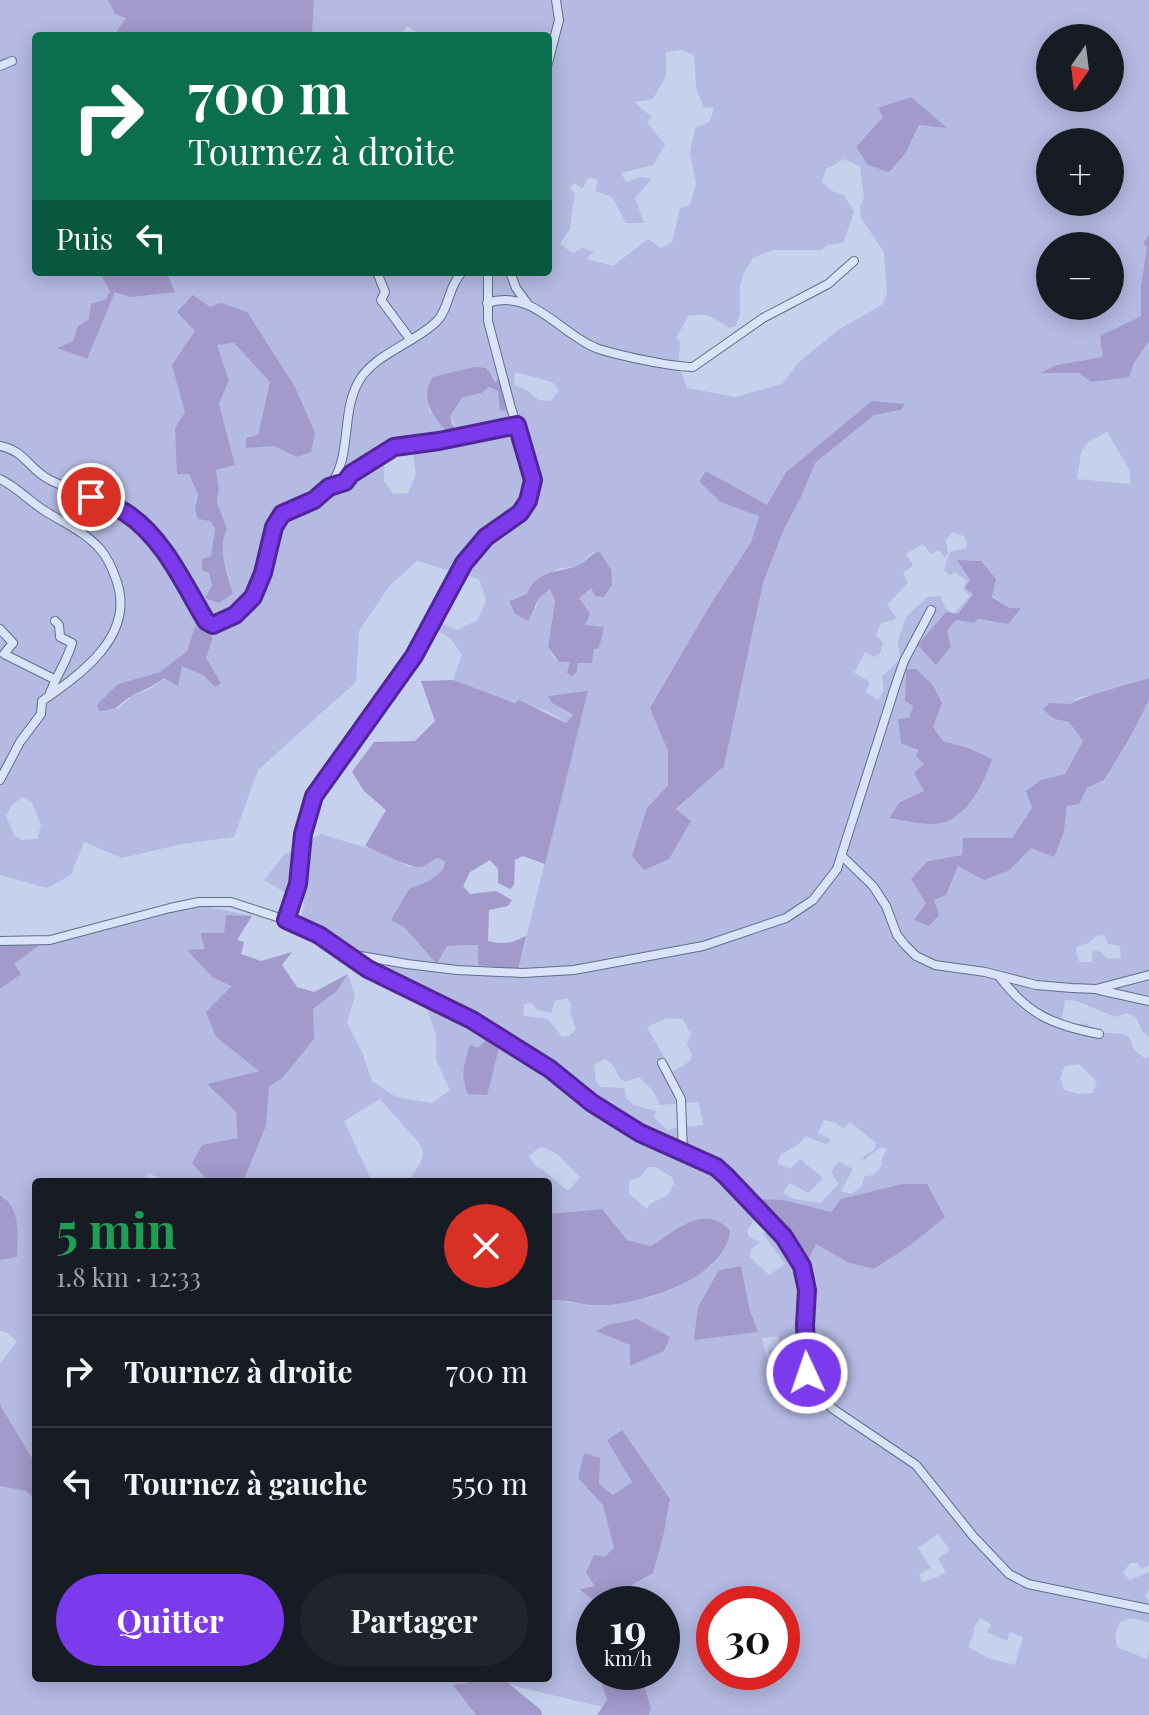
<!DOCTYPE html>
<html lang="fr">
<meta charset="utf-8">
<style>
:root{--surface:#171b24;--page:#20242c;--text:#f1f3f6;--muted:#9ea1a6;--line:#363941;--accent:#7c3aed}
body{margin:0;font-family:"Playfair Display",serif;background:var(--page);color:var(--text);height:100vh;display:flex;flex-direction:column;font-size:30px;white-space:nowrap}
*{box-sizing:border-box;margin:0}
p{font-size:26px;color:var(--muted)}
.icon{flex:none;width:44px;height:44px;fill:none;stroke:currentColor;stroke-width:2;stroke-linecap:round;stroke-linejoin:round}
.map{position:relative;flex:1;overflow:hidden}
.drawer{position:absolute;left:32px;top:1178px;width:520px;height:504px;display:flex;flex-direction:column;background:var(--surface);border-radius:8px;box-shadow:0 4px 20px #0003}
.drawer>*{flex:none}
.hud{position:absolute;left:32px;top:32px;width:520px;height:244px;border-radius:8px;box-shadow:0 4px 20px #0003;background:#0b6e4f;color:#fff;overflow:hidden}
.needle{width:52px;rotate:194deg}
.fabs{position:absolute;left:1036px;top:24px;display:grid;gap:16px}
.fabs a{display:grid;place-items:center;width:88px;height:88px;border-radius:50%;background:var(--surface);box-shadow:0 4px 20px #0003;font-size:40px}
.speed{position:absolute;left:576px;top:1586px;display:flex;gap:16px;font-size:40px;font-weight:700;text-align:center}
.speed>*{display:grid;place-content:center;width:104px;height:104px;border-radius:50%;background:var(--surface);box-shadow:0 4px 20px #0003;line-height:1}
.speed small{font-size:20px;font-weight:400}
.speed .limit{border:12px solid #d22;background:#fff;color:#111}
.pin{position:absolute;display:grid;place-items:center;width:68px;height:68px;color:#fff;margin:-34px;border:4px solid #fff;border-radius:50%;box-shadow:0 2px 8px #0007}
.me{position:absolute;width:88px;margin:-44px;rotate:357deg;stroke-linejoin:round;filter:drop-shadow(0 0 6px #0008)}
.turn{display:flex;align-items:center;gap:28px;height:168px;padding:0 24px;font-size:36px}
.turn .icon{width:104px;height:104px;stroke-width:2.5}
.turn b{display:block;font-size:56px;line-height:68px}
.then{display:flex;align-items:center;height:76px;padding:0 24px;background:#0003;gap:16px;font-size:30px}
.round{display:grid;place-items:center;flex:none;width:84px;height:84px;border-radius:42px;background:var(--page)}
.overview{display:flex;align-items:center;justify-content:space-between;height:136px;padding:0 24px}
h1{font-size:48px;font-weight:700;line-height:60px;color:#1e9e55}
.button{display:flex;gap:16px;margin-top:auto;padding:16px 24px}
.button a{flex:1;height:92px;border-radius:48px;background:var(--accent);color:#fff;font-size:32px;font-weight:700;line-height:92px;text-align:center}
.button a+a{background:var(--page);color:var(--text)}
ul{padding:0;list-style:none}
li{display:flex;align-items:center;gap:24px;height:112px;padding:0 24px;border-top:2px solid var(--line)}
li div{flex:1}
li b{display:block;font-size:30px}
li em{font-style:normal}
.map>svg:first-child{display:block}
.farmland{fill:#b4bae2;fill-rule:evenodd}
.green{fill:#a19acb}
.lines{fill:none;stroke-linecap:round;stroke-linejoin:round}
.minor-casing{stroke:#5c7088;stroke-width:10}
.minor{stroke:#d9e2f8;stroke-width:8}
.route-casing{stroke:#51269a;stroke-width:20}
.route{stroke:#7c3aed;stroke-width:14}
</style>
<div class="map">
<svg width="1149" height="1715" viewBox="0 0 1149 1715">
<rect width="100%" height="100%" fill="#c6d1ed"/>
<g class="farmland">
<path d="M0,0H108L115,13L126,18L117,29L118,36H36V272H104L102,277L110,291L106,299L89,320L78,326L73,341L58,348L86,359L115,292L174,291L166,272H548V36H422L407,26L400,36H312L314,0H1149V234L1143,242L1147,247L1141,285V316L1100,336L1104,357L1056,365L1043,373H1079L1134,363L1149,341V678L1108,692L1077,698L1071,704H1050L1054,719L1069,722L1083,741L1065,774L1041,780L1032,808L1012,838H963L962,855L928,861L934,899L946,895L958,866L1010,870L1031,848L1064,832L1067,806L1087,788L1104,780L1149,700V1037L1142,1031L1137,1019L1132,1015L1126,1013L1115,1017L1077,1001L1065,1000L1062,1019L1074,1026L1086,1023L1096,1032L1123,1034L1129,1037L1134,1050L1146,1059L1149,1056V1566L1141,1568L1137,1563H1130L1123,1573L1130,1580L1149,1572V1590L1145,1595L1149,1602V1623L1132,1618L1120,1622L1115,1634L1117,1647L1147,1659L1149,1651V1715H649L651,1708L640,1672H662V1604L627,1603L633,1584L653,1572L664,1533L670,1499L632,1482L614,1495L599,1484L584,1453L578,1478L604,1505L614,1548L604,1557L595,1586L580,1588L598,1604H594V1630L587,1639L594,1661V1672H598L607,1700L602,1707L510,1685L502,1678H548V1301L556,1300L594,1306L649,1298L675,1288L713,1265L685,1224L651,1246L627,1240L601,1209L548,1214V1182H408L420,1164L423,1152L419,1143L380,1099L344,1121L372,1182H243L266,1126L269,1087L282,1078L313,1009L336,992L348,974L355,995L347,1022L362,1052L372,1081L396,1097L432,1103L450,1090L436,1060V1035L427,1009L357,968L340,963L321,942L297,931L305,904L264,880L284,855L321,834L390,855L409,867L437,858L445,860L443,870L429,881L409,889L392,920L404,927L438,963L447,946L479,945L478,965L518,970L587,692L549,696L552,703L573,716L567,723L549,712L482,693L453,680L462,655L451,639L435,629L439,622L457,630L478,620L486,600L479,579L417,561L390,585L359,631L356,682L258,770L234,837L182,844L122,858L84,842L71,875L47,888L0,875ZM1050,38H1110V98H1050ZM681,50L694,55L696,87L704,108L714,107L710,122L695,128L690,153L696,184L690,205L680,208L672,242L661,248L648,239L613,266L586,259L594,252L583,248L573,253L560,244L570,229L575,193L570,188L574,183L582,189L589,177L598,180L595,191L612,197L626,223H644L635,198L652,179L641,177L626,182L621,173L653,165L665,145L647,122L652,117L634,102L653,99L666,76V52ZM883,117L945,127L919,125L905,154L856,147ZM1050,142H1110V202H1050ZM844,159L860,166L864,199L860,205L861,218L884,252L887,293L882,305L838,330L798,363L782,384L735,397L687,388L678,364L680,342L676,338L689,315H707L730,328L736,326L740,313V287L743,275L753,258L772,250H822L827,245L843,243L854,212L844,195L832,191L822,182L826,169ZM1050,246H1110V306H1050ZM247,312L297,457L258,436L270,382L234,343L217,345L229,379L219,404L235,465L216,470L219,489L217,502L227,529L221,539L224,558L233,593L212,586L209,573L202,560L211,556L215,528L210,521L195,509L198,495L189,474H178L175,428L185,412L196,331ZM515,372L552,382L559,390L551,401L539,400L525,389L514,385ZM494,376L498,385V403V390L489,387L482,393L463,397L450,416L458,431L429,411V401ZM904,405L901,410L874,415L815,462L801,497L784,529L763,583L724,765L676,810L647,808L668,785V751L651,708L709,607L751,542L759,515L720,502L699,480L706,471L767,506L786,472L844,424ZM1107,432L1130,471V484L1077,479L1081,453L1088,442ZM406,450L413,454L416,474L408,493L393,494L384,481V467L389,455ZM952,532L964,536L967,545L966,548L950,552L944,570L950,576L955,572L967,581L963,589L970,596L954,613L946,609L940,596L927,597L906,617L898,641L900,659L882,677L884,690L878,700L866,692L870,682L854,673L865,652L874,657L880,653L883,643L876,635L877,632L881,623L894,620L896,617L887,605L908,583L903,573L913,566L906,554L923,544L931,554L939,550L945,558L948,553L946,540ZM599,551L611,569L595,596L592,588L588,589L579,598L584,625L603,627L594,649L592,663H578L577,672L570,662H559L554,658L548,647L555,601L550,589L539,598L536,608L509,600L527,594L556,569L579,566L590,554ZM970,580L1010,608H1020L991,622L978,619L974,623L956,620L947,631L951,646L935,664L946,613L958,614L973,594ZM195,626L206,656L221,683L215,687L203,675L182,665L149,690L133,695L117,710L118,684L160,672L187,651ZM906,669L933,727L943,741L968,748L934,824L900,802L924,792V764L898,720L909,718L913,706L905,701ZM23,797L32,803L41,825L37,839L22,840L15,836L6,817L11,806ZM1105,935L1108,944L1120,946L1121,958L1108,959L1101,952L1094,950L1092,952V962H1079L1076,952L1077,946L1089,943L1096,936ZM567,998L572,1005L570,1011L576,1029L569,1036L562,1037L548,1019L525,1016L523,1014L524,1004L531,1003L538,1010L551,1013L555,1001ZM667,1018L683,1019L691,1035L687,1044L692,1054L690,1061L673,1072L647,1027ZM605,1059L613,1065L621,1080L627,1081L639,1077L653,1091L660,1105L699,1102L703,1125L674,1128L668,1131L654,1117L656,1111L634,1105L626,1098L624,1088L601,1087L596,1082L594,1065ZM1079,1064L1097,1082L1093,1093L1079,1094L1064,1090L1060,1078L1065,1066ZM824,1120L836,1123L843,1129L850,1122L876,1143L874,1150L865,1155L862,1161L882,1147L887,1149L881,1161L882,1165L874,1175L865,1176L861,1187L851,1194L841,1191L853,1169L840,1162L836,1164L831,1172L838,1184L821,1203L793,1199L783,1193L789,1183L809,1193L823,1178L800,1159L790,1169L777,1163L781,1154L798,1145L805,1136L825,1144L829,1143L831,1139L818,1133ZM539,1148H545L557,1154L580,1177L568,1191L542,1169L536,1167L529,1156ZM648,1167H655L672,1177L674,1183L668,1195L650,1204L647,1209L629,1194V1181L640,1177ZM755,1200H784L831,1212L945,1216L912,1244L874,1269L849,1263L815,1243L807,1261L800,1247ZM754,1220L765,1224L768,1230L763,1234L785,1264L769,1275L750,1257L751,1250L760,1242L749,1237L747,1231ZM741,1266L750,1311L758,1332L718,1270ZM778,1336L782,1347L768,1351L773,1364L779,1360L790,1365L795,1376L791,1387L787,1379L777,1381L772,1377L762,1338ZM938,1534L950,1550L938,1559L946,1572L935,1578L922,1582L919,1574L931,1568L918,1548ZM714,1604H782V1672H714ZM980,1618L991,1624L987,1632L1007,1641L1010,1632L1023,1637L1015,1665L988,1658L968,1647L974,1633V1627Z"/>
<path d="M200,905L252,916L227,915L224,933L200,934L205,949L188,951L212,977L233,986L216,1037L259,1071L207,1084L236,1112L239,1138L192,1163L209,1182H161L159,1178L149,1173L141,1182H36L34,1464L0,1405V1363L17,1342L8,1333L0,1331V1260L17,1257L6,1198L0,1195V989L20,974L13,965L41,944Z"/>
<path d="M0,1486L26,1491L36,1499V1678H465L468,1682L454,1686L476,1715H0Z"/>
</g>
<g class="green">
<path d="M108,0H314L312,36H118L117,30L126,18L115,14Z"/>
<path d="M911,97L947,128L919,125L905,154L889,172L868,165L856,147L883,117L878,108Z"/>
<path d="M1149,234V341L1134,363L1129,377L1091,382L1079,373H1041L1056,365L1103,357L1100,336L1141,316V285L1147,247L1143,243Z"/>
<path d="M104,272H166L175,292L131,297L115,292L87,359L57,348L73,341L78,326L89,319L91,304L106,299L110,291L102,277Z"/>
<path d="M193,295L210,307L221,303L247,312L295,387L315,433L311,452L297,457L274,446L246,448V438L258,435L270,382L234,343L217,345L229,380L219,404L235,465L216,470L219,489L217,502L227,529C217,547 227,573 233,593L219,603L205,598L212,586L209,573L202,570V559L211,556L215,528L210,521L198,519L195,509L198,495L189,474H177L175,428L185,412L172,365L195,331L177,312Z"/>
<path d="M474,367L486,368L496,382L499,376L506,411L500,410L498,391L489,387L482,393L463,397L450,416L452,424L459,432H447C433,416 419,399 433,377Z"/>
<path d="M872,401L905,404L901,410L874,415L815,463L801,497L784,529L763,583L724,766L676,809L691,821L669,859L644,870L632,856L647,808L668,785V751L650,708L709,607L751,542L759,516L720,502L699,481L706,471L767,505L786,472Z"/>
<path d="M599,551L611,569L612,585L604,597L595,596L591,588L579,598L590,614L585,625L604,627L599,648L594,649L592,663H578L577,672L572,676L567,673L570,662H559L548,647L555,601L550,589L539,598L528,621L515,614L509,601L527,594C536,570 557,573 577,566C585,563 590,554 599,551Z"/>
<path d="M957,560L981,561L996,579L992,597L1010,608H1021L1008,624L978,619L974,623L956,620L947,631L951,646L936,665L918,645L946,612L958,614L973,594L965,588L970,580Z"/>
<path d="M195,626L213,637L206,657L221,683L215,687L203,675L182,666L178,686L164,678C154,686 146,689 135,694C117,703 123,709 99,711L97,705L118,684L160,672L187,651Z"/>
<path d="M906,669H916L932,684L942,703L933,727L943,741L968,748L992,759C983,785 965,824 932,824C918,824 903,820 889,818L900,802L924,791L914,773L924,764L916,756L918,750L901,743L898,719L909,718L913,706L905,701Z"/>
<path d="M1149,678V700L1130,737L1104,780L1087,788L1079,804L1067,806L1064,832L1054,857L1031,848L1010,870L984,880L958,866L946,895L934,900L939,915L929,926L914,920L926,903L911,879L928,861L962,855L963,838H1012L1032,808L1026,791L1041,780L1065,774L1083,741L1069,722L1054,719L1043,709L1050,703L1071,704C1079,697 1134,683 1149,678Z"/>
<path d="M453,680L515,703L519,700L566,723L573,715L552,703L548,696L588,691L545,864L523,856L515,860L514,885L510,889L498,883V869L490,860L470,872L463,886L470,894L496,891L512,900L508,906L489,910L488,941C504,945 512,943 526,936L518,970L478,965V945L447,946L437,964L404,927L391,920L409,889L429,881L443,870L445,861L437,858C431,861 426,866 420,867C411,868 377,851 365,846L386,810L364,791L352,772L374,742L415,741L435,721L421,681Z"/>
<path d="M226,915L252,916L237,940L244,942L241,954L261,961L292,952L282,965L297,987L314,992L348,974L336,992L313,1009L314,1039L282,1078L269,1087L266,1126L243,1182H209L192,1163L202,1145L238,1138L236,1112L207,1084L259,1071L216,1037L206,1012L232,986L212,977L187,950L205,949L200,933H224Z"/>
<path d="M64,937L65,941L41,944L14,964L21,974L0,989V938Z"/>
<path d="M483,1033L500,1044L487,1095L468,1094C460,1076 464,1063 470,1045L478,1048L485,1041Z"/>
<path d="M902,1184H927L945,1217L912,1244L874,1269L849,1263L816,1244L807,1262L800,1247L754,1199L784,1200L831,1212L841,1199Z"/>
<path d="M0,1195C21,1207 18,1236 17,1257L0,1260Z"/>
<path d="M602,1209L627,1240L651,1246C676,1231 705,1202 730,1231C725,1280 634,1308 591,1305C577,1304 563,1298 548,1301V1214Z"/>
<path d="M741,1266L750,1311L758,1332L694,1340L698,1307L719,1270Z"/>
<path d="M637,1319L670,1337L664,1351L630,1366V1345L596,1331L608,1325Z"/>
<path d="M0,1405L36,1465V1499L26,1491L0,1486Z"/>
<path d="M622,1430L670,1499L664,1533L653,1573L633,1584L628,1604H598L579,1589L595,1586L586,1573L594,1555L604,1557L614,1548L603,1505L578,1478L584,1453L600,1458L599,1484L613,1495L632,1482L607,1440Z"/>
<path d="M598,1672H640L651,1708L649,1715H597L607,1700Z"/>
<path d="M465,1678H502L541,1710L542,1715H476L453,1685L467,1683Z"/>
</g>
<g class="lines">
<defs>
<g id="minor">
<path d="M548,63L559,20L556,0"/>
<path d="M0,66L12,61"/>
<path d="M377,272L385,292L381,300L410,339"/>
<path d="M510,272L516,288L527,303"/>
<path d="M487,303C532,288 559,333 596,348C616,355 672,367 693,367L763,318L828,284L854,261"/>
<path d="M0,446C26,451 28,469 50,480C74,492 101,498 124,512C162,535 184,584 206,621L209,624C263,625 262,553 278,519C291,503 315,504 329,487C353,458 340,413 359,381C374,354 417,342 437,321C449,309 448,287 462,272"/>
<path d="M0,479C17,487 29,501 45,511C64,523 85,532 100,549C108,558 113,570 117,582C135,636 81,674 42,701L41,714L20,742L0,780"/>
<path d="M329,487L345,482L351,474L394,447L439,441L517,425"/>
<path d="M0,629L13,643L4,654L54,679"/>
<path d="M49,696C55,677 67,662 72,643L60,637L59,625L55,621"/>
<path d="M842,856L873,886L886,906L897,935L905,945L916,956L935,965L985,972L1036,985L1072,988L1096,989L1149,975"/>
<path d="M286,920L298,884L303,834L314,796L409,664L464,563L486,537L520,513L531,493L533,480L530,466L511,408L488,321V272"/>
<path d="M0,941L50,940L170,908L199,902H231L277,917L319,935L368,969L472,1020L550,1069L584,1097L625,1124L716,1167L746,1197L784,1237L802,1266L807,1290L805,1345L807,1373L814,1389L833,1409L916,1465L973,1536L1009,1574L1028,1584L1149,1609"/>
<path d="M349,954L407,964L457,970L523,973L574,970L703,946L786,918L813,900L837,869L896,684L904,661L931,610"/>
<path d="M999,976C1028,1015 1053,1025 1099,1034"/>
<path d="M1099,990L1149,1001"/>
<path d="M662,1063L681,1099L683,1153"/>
</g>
</defs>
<use href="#minor" class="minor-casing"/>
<use href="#minor" class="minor"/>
</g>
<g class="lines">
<defs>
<path id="route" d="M91,497C103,502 115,506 126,513C163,537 184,584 206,621L213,625L235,615L253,597L263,573L274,527L282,514L314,500L329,487L345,482L351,474L394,447L439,441L517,425L533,480L528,501L520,513L486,537L464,563L414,656L314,796L303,834L298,884L286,920L319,935L368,969L472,1020L550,1069L592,1103L640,1133L716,1167L726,1176L784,1237L802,1266L807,1290L805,1325L807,1373"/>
</defs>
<use href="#route" class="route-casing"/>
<use href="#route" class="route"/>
</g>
</svg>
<div class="fabs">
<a><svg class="needle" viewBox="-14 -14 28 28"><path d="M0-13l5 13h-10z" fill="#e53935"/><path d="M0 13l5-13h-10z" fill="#9ea1a6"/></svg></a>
<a>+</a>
<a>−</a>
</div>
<div class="speed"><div>19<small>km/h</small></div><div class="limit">30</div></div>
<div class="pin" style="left:91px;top:497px;background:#d93025"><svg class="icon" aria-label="arrive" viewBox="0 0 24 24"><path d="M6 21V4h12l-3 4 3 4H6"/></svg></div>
<svg class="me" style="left:807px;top:1373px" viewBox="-20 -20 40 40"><circle r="17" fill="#7c3aed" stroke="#fff" stroke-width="3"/><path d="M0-11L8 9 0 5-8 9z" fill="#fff"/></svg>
<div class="hud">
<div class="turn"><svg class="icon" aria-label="right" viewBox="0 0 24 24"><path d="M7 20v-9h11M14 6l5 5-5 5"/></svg><div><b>700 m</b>Tournez à droite</div></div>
<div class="then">Puis<svg class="icon" aria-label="left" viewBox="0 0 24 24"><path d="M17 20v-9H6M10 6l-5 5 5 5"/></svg></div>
</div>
<section class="drawer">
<div class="overview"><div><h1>5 min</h1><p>1.8 km · 12:33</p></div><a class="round" style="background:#d93025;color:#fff"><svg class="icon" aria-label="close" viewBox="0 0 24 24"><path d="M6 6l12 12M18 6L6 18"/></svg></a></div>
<ul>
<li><svg class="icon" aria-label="right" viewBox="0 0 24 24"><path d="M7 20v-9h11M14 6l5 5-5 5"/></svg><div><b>Tournez à droite</b></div><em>700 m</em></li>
<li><svg class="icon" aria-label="left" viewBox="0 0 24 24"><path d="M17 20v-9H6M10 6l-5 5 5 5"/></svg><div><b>Tournez à gauche</b></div><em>550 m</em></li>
</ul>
<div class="button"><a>Quitter</a><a>Partager</a></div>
</section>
</div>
